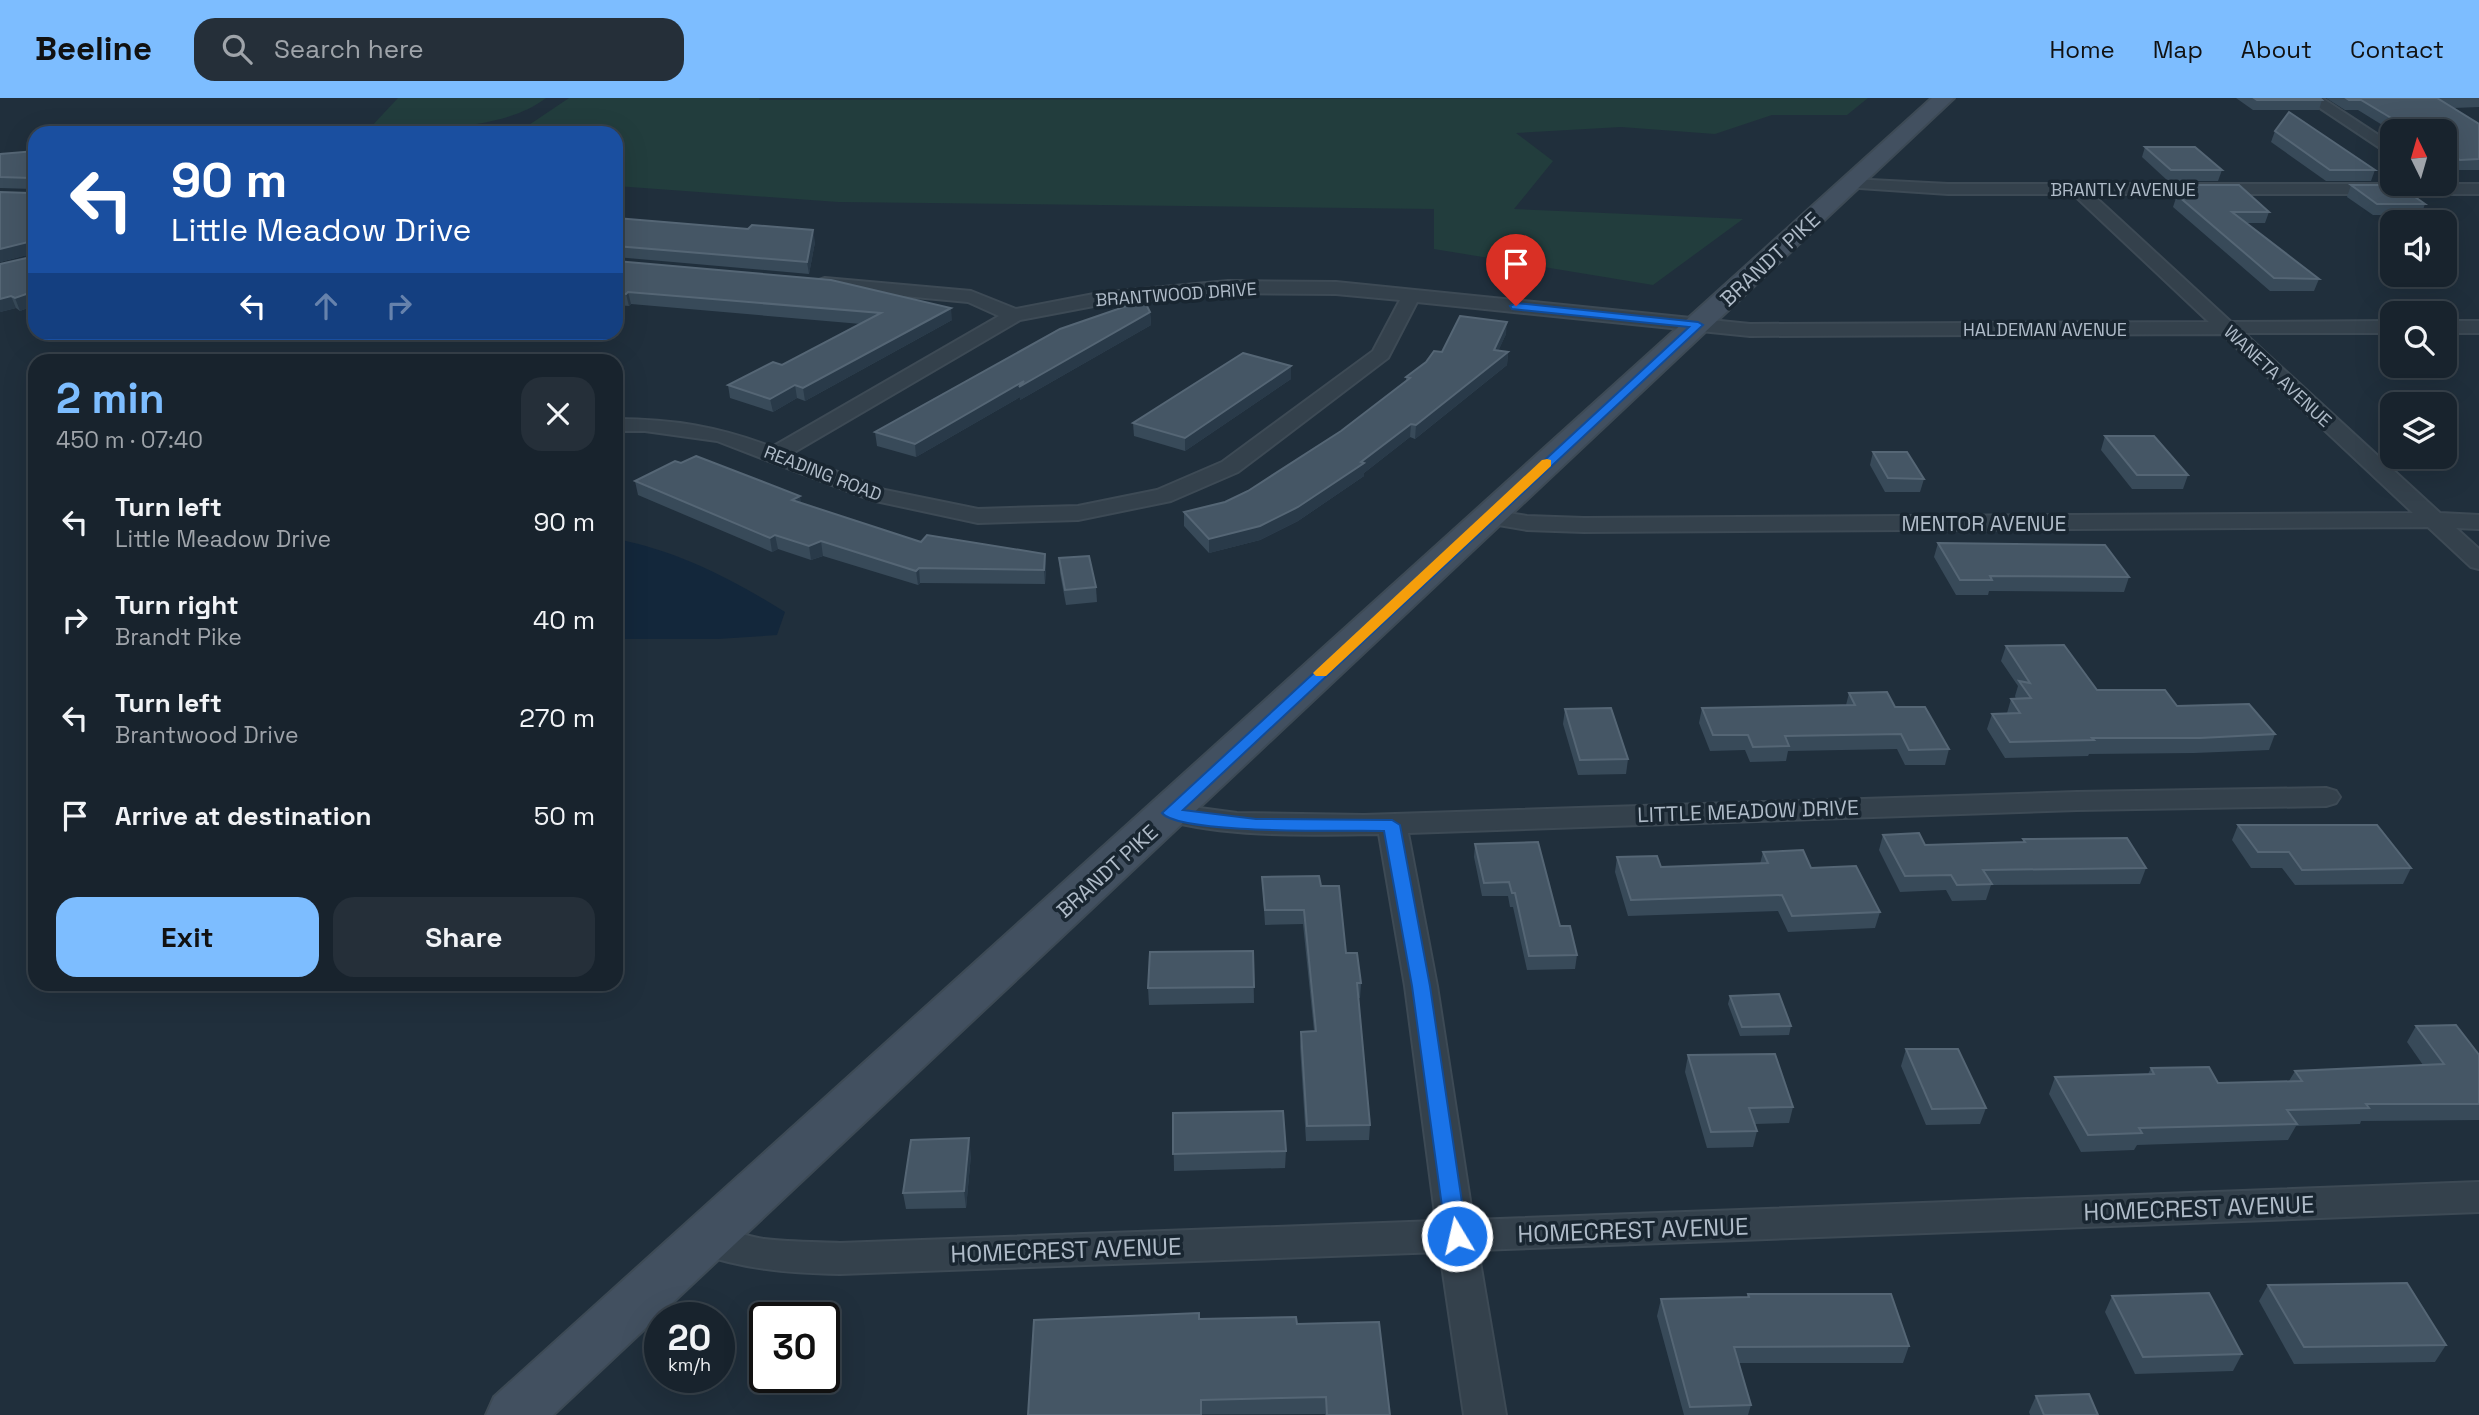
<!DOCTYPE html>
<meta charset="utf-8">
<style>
:root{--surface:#18232d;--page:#252f39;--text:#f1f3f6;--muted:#9fa4aa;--line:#364049;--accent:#7dbdff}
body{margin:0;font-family:"Space Grotesk",sans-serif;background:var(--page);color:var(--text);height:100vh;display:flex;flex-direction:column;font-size:26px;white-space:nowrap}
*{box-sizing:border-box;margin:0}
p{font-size:23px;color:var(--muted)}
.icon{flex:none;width:38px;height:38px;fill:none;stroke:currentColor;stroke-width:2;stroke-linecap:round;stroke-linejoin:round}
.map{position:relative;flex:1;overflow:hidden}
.sheet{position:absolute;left:28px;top:256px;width:595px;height:637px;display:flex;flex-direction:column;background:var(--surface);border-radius:21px;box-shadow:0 7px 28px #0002,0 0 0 2px var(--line)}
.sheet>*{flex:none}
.hud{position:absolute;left:28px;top:28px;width:595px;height:214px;border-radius:21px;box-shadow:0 7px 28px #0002,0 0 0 2px var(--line);background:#1a4fa0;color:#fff;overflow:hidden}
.needle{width:46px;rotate:355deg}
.tools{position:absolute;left:2380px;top:21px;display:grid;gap:14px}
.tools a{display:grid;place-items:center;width:77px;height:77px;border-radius:14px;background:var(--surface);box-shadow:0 7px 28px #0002,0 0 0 2px var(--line);font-size:35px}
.speed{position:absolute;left:644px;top:1204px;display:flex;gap:14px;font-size:35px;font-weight:700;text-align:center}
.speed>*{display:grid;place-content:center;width:91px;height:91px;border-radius:50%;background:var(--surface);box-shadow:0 7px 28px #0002,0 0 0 2px var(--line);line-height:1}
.speed small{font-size:18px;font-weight:400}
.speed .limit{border:4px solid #111;border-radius:10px;background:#fff;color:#111}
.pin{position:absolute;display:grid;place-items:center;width:60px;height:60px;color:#fff;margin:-72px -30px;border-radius:50% 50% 50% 0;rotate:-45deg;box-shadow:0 0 7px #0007}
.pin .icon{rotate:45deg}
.me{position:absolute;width:77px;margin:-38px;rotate:351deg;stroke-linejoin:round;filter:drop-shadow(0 0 5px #0008)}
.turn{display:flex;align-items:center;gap:24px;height:147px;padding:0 28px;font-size:32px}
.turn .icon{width:91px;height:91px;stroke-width:2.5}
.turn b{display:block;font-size:49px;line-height:60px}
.lanes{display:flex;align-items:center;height:66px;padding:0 28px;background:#0003;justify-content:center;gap:35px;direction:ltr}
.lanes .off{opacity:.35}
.round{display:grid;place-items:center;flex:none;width:74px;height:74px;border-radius:21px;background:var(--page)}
.head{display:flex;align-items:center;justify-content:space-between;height:119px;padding:0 28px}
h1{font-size:42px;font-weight:700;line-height:52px;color:var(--accent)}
.primary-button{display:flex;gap:14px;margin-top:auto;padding:14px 28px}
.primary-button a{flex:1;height:80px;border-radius:21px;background:var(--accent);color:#111;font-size:28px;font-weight:700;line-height:80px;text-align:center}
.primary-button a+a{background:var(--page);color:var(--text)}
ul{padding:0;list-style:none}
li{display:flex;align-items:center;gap:21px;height:98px;padding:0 28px}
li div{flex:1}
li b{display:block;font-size:26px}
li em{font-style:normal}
header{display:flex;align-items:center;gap:42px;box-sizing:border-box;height:98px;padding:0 35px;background:var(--accent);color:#111}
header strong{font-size:33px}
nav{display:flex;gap:38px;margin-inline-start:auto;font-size:24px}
.search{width:490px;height:63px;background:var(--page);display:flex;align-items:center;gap:18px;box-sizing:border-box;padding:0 24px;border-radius:21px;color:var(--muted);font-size:26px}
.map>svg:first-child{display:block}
.green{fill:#223d3d}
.water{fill:#13273b}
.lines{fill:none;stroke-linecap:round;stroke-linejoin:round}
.street-casing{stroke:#3d4a55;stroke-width:4}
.secondary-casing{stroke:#3d4a55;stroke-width:4}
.street{fill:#34414c;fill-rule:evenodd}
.secondary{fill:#425060;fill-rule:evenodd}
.wall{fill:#384a59}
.shaded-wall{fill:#293a49}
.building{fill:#455665;stroke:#556675;stroke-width:2}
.route{fill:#1a73e8;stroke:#114b97;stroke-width:2}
.slow{fill:#f59e0b}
.labels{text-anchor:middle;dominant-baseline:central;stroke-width:7;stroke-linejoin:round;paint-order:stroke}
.far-street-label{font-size:18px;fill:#afbbc8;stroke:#192631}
.street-label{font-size:21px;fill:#afbbc8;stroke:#192631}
.near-street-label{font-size:24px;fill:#afbbc8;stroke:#192631}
</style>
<header>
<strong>Beeline</strong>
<div class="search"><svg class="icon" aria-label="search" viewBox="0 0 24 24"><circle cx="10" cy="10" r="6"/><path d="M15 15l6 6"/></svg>Search here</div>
<nav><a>Home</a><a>Map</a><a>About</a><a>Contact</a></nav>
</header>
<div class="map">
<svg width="2479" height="1317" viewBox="0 0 2479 1317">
<rect width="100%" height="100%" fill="#202f3c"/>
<g class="green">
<path d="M398,0H546C502,34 422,30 369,31Z"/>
<path d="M569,0H760L759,2L1868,0L1847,17H1772L1715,36L1621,29L1516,35L1553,63L1514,111L1743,121L1653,187L1434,151V111L838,104L616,88V35H517Z"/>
</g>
<g class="water">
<path d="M58,235H328L284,237Z"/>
<path d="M616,441C676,452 734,482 785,514L777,537L718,541H616Z"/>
</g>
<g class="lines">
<defs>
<g id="street">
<path d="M2305,0H2322L2392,46V58Z"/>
<path d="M1851,81L1948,86H2479V96H2092L2231,224L2392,223V235H2244L2440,415L2479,417V431L2456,430L2479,451V471L2471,469L2428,429L1584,434L1527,432L1481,424L1477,419L1481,414L1489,412L1527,418L1584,420L2413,415L2222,236L1750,238L1417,204L1388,260L1238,374L1171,403L1078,422L978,425L871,402L717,343L645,333H616V321C673,321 719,329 772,349L999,218L968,204L819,190L816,186L819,182L825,180L971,193L1016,211L1099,195L1228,183L1336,184L1750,226L2209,224L2073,96H1948L1845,89L1843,86ZM1228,195L1336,196L1400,202L1373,253L1222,364L1157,392L1078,408L978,411L885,392L791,356L1020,222L1099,207Z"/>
<rect x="2445" y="223" width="34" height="12"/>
<path d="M2326,690L2336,693L2340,699L2336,705L2326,708L2077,712L1408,735L1437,888L1473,1122L2479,1084V1114L1478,1152L1506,1317H1464L1440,1154L840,1176C784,1175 744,1171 691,1153L685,1142L691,1131C712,1124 741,1138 764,1141C789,1144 815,1144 840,1145L1436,1123L1405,888L1379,736C1306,737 1231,740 1160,721L1155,715L1160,709L1170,706L1237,715L1364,717L2077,694Z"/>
</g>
<path id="secondary" d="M1932,0H1954L553,1317H486L494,1299Z"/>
</defs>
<use href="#street" class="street-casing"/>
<use href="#secondary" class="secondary-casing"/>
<use href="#street" class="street"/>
<use href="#secondary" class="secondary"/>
</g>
<g class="wall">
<path d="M2236,0H2320L2322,2L2319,12H2253Z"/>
<path d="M2326,0H2479V9L2453,10L2479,26V72H2455L2445,66V33H2392L2358,12H2345Z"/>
<path d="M2275,33L2375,72L2371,83H2326L2271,44Z"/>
<path d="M2145,49L2222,72L2218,83H2168L2142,59Z"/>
<path d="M35,53V207L20,213L16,210L0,214L31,159V156L0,164L30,95L33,93V91L0,90V56Z"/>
<path d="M2351,87L2425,106L2421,117H2373L2347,99Z"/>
<path d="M2177,97L2269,114L2265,125H2247L2319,181L2314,193H2270L2173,109Z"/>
<path d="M616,120L815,144L809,176L616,159Z"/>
<path d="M616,163L952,222L805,303L797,300L773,314L730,300L728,287L782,267L861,226L631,206L629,208L616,207Z"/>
<path d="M1150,214L1151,227L1020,302V299L916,359L877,348L875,334Z"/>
<path d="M1506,236L1498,253L1508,254L1507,267L1415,341L1410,339L1364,375V378L1298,423L1260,442L1209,455L1184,428V414L1225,404L1248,393L1341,333L1406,283V279L1426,264L1442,254Z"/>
<path d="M1291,268V281L1185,353L1134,338L1133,325Z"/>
<path d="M2105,338L2188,377L2183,391H2132L2101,352Z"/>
<path d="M1873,354L1924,381L1920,394H1885L1870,367Z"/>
<path d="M635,383L801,405L921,444L1045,456L1046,470L1045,486L920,485L918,487L823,458L811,462L778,451L772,454L638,397Z"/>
<path d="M1938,445L2129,479L2124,494L1989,493L1988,497H1956L1934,459Z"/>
<path d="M1059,460L1096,489L1097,504L1066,507L1060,475Z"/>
<path d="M2006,548L2097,592L2177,608L2275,636L2269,652L2194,655L2089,656L2088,658L2005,660L1987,631L1992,616L2007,615L2011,601H2016L2015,598L2018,588L2001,563Z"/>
<path d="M1849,595L1895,609L1949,651L1945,667H1905L1897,651L1788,653L1786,663L1750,664L1745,652L1710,653L1699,625L1702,610L1846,607Z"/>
<path d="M1565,611L1628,661L1626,676L1578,677L1563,626Z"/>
<path d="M2238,727L2411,770L2403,786L2295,787L2282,770H2251L2232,742Z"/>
<path d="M1883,737L1925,747L2023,744V741L2146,770L2140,786L1991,787L1986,802L1952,803L1946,792L1900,794L1879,752Z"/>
<path d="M1475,746L1560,828L1577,857L1575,871L1527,872L1513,809H1510L1508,798H1482L1474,759Z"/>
<path d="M1763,754L1811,770L1880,814L1875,830L1788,834L1778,813L1628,818L1615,774L1617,759L1661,769L1760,766Z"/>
<path d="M1262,779L1321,788L1346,855L1361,885L1360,900H1358L1370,1027L1369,1042L1306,1043L1300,949L1301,934L1314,933L1303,826L1265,827Z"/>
<path d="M1253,853L1254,905L1149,907L1148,890Z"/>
<path d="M1730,898L1791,928L1789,937L1740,938L1728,906Z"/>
<path d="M2416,928L2479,957V1022L2361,1023L2360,1026L2296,1028L2288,1042L2137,1047L2134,1052L2081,1054L2049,996L2055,979L2148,976L2151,970L2218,985L2289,983L2295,973L2423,967L2407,944Z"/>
<path d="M1906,951L1986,1010L1980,1026L1926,1027L1901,968Z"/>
<path d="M1688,957L1793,1009L1789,1025L1755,1026L1757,1033L1753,1049L1707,1050L1685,974Z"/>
<path d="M1173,1015L1286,1053L1285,1070L1174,1073Z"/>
<path d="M971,1057L966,1110L906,1111L903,1095Z"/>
<path d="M2268,1187L2446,1247L2435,1264L2294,1266L2259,1203Z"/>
<path d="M1748,1196L1909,1248L1903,1265H1739L1751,1307L1748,1317H1684L1657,1218L1661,1201L1747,1199Z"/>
<path d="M2112,1198L2242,1256L2233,1273L2135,1276L2105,1214Z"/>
<path d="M1199,1221L1297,1226L1390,1317H1325V1316L1028,1317Z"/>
<path d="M2036,1298L2098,1317H2030L2029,1314Z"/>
</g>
<g class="shaded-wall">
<path d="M813,132L815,144L809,176L807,164Z"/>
<path d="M32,143L35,155L0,164V151Z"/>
<path d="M35,193V207L20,213L15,200Z"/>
<path d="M628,194L631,206L629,208L626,196Z"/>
<path d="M11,198L16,210L0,214V201Z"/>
<path d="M951,210L952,222L805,303L803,290Z"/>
<path d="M1150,214L1151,227L1020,302V299L916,359L915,346L1024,283Z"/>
<path d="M1507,224L1506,236L1493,265L1494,252Z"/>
<path d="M1508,254L1507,267L1415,341L1416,327Z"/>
<path d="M1291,268V281L1185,353V340Z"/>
<path d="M795,287L797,300L773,314L770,301Z"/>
<path d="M1411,326L1410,339L1364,375V378L1298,423L1260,442L1209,455V441L1361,364Z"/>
<path d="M800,398L802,411L792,402Z"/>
<path d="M775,437L778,451L772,454L770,440Z"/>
<path d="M821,443L823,458L811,462L809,448Z"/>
<path d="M1045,456L1046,470L1045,486L1044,472Z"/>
<path d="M919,470L920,485L918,487L916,473Z"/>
<path d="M969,1040L971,1057L966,1110L964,1093Z"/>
</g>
<g class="building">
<path d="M2254,0H2320L2322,2H2257Z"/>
<path d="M2346,0H2437L2479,26V61L2460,62L2445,52V33H2413L2361,2H2349Z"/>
<path d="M2289,14L2375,72H2330L2275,33Z"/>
<path d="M2145,49H2195L2222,72H2171Z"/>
<path d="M35,53V193L15,200L11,198L0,201V166L31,159L32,143L0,151V94L30,95L33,93L31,80L0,79V56Z"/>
<path d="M2185,87H2239L2269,114H2232L2319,181L2274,180L2177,97Z"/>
<path d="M2351,87H2398L2425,106H2377Z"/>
<path d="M616,120L748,131L752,127L813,132L807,164L616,148Z"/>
<path d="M616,163L831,182L951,210L803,290L795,287L770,301L728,287L773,264L782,267L881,215L628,194L626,196L616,195Z"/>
<path d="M1144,202L1150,214L1019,289L1024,283L915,346L875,334L1060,231Z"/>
<path d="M1460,218L1507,224L1494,252L1508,254L1416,327L1411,326L1361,364L1364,365L1298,409L1260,428L1209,441L1184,414L1225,404L1248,393L1341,333L1410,280L1406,279L1426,264L1434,253L1442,254Z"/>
<path d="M1243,255L1291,268L1185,340L1133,325Z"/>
<path d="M2105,338H2154L2188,377H2137Z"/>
<path d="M1873,354H1907L1924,381L1888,380Z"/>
<path d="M696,358L800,398L792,402L921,444L927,437L1045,456L1044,472L919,470L916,473L821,443L809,448L775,437L770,440L635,383L675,363L681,365Z"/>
<path d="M1938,445L2105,447L2129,479L1990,478L1992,482H1960Z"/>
<path d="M1089,458L1096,489L1065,492L1059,460Z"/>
<path d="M2064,547L2097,592H2165L2177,608L2249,606L2275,636L2200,640H2092L2094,642L2010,644L1992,616L2020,615L2011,601L2031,600L2019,583L2030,585L2006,548Z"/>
<path d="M1887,594L1895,609H1925L1949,651L1909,652L1901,636L1785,638L1789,648L1753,649L1748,637H1713L1702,610L1855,607L1849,595Z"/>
<path d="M1611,610L1628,661L1580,662L1565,611Z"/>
<path d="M2238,727H2377L2411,770L2302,772L2289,754H2258Z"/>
<path d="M1919,735L1925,747L2025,744L2023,741L2127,740L2146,770L1983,772L1992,786L1957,787L1951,777L1905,778L1883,737Z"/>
<path d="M1538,744L1560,828H1570L1577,857L1529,858L1515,795H1512L1509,784L1484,785L1475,746Z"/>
<path d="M1803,752L1811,770L1856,768L1880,814L1792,818L1782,797L1631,802L1617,759L1657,758L1661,769L1768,765L1763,754Z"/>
<path d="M1319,778L1321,788H1339L1346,855H1357L1361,885H1357L1370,1027L1307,1028L1301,934L1316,933L1304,812H1265L1262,779Z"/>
<path d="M1253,853L1254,889L1148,890L1150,854Z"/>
<path d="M1779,896L1791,928L1742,929L1730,898Z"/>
<path d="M2456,927L2479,957V1006H2366L2369,1010L2287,1012L2297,1026L2139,1030L2142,1035L2088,1037L2055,979L2154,976L2151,970L2209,969L2218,985L2302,983L2295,973L2444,966L2416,928Z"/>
<path d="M1906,951H1958L1986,1010L1932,1011Z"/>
<path d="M1775,956L1793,1009L1749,1010L1757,1033L1711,1034L1688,957Z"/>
<path d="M1283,1013L1286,1053L1173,1056V1015Z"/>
<path d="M969,1040L964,1093L903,1095L911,1042Z"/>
<path d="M2407,1185L2446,1247L2304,1249L2268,1187Z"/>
<path d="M2209,1195L2242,1256L2143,1259L2112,1198Z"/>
<path d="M1748,1196H1891L1909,1248L1734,1249L1751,1307L1690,1309L1661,1201L1749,1199Z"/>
<path d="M1199,1215V1221L1296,1219L1297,1226L1379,1224L1390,1317H1327L1326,1299L1201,1302V1317H1028L1034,1222Z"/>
<path d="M2089,1296L2098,1317H2044L2036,1298Z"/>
</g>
<path class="route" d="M1516,205L1698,224L1703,227L1183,712L1256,721L1392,722L1400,727L1430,888L1467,1138L1464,1144L1457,1147L1449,1144L1446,1138L1412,888L1384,733C1349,732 1180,737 1162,715L1689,229L1512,211L1510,208Z"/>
<path class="slow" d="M1547,361L1551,362V368L1326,578H1316L1313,575L1316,572L1542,362Z"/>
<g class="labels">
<g class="far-street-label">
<text x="2123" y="91">BRANTLY AVENUE</text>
<text transform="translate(1176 196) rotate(-4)">BRANTWOOD DRIVE</text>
<text x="2045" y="231">HALDEMAN AVENUE</text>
<text transform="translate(2278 278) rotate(43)">WANETA AVENUE</text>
<text transform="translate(823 375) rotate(21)">READING ROAD</text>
</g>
<g class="street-label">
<text transform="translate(1770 161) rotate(-43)">BRANDT PIKE</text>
<text x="1984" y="425">MENTOR AVENUE</text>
<text transform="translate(1748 713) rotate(-2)">LITTLE MEADOW DRIVE</text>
<text transform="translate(1107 773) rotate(-42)">BRANDT PIKE</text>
</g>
<g class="near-street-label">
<text transform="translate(2199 1110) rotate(-2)">HOMECREST AVENUE</text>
<text transform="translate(1633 1132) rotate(-2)">HOMECREST AVENUE</text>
<text transform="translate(1066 1152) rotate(-2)">HOMECREST AVENUE</text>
</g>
</g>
</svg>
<div class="tools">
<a><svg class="needle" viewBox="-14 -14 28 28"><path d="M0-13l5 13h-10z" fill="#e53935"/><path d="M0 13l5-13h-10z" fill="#9fa4aa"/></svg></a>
<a><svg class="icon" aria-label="sound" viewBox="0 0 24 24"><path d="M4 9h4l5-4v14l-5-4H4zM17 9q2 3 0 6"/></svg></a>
<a><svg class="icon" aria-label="search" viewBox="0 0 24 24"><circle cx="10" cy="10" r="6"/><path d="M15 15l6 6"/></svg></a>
<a><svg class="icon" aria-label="layers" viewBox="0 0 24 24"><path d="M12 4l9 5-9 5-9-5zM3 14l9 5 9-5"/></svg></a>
</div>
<div class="speed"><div>20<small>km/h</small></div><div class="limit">30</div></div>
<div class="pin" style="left:1516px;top:208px;background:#d93025"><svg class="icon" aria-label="arrive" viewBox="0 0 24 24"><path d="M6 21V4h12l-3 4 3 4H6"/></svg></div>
<svg class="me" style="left:1457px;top:1138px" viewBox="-20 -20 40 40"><circle r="17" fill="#1a73e8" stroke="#fff" stroke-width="3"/><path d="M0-11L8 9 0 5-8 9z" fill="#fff"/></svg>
<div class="hud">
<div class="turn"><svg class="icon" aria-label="left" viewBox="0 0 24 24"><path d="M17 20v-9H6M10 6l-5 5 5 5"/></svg><div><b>90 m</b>Little Meadow Drive</div></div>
<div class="lanes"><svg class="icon" aria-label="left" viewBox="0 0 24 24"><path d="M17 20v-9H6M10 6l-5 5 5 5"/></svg><svg class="icon off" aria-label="ahead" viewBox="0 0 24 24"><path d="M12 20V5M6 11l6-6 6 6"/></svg><svg class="icon off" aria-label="right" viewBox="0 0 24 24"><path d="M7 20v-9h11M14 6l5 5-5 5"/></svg></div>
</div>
<section class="sheet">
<div class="head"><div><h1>2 min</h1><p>450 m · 07:40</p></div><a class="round"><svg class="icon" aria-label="close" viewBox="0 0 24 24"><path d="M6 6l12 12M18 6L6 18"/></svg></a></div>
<ul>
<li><svg class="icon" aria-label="left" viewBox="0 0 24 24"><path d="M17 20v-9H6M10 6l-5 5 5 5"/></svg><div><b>Turn left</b><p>Little Meadow Drive</p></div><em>90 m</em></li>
<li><svg class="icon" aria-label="right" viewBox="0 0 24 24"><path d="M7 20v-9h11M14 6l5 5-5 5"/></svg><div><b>Turn right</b><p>Brandt Pike</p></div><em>40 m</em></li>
<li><svg class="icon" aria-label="left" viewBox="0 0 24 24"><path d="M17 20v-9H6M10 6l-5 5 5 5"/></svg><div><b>Turn left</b><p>Brantwood Drive</p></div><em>270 m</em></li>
<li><svg class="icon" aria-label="arrive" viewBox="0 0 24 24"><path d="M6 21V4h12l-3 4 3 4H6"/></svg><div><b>Arrive at destination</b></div><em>50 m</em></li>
</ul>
<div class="primary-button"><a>Exit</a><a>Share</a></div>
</section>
</div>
